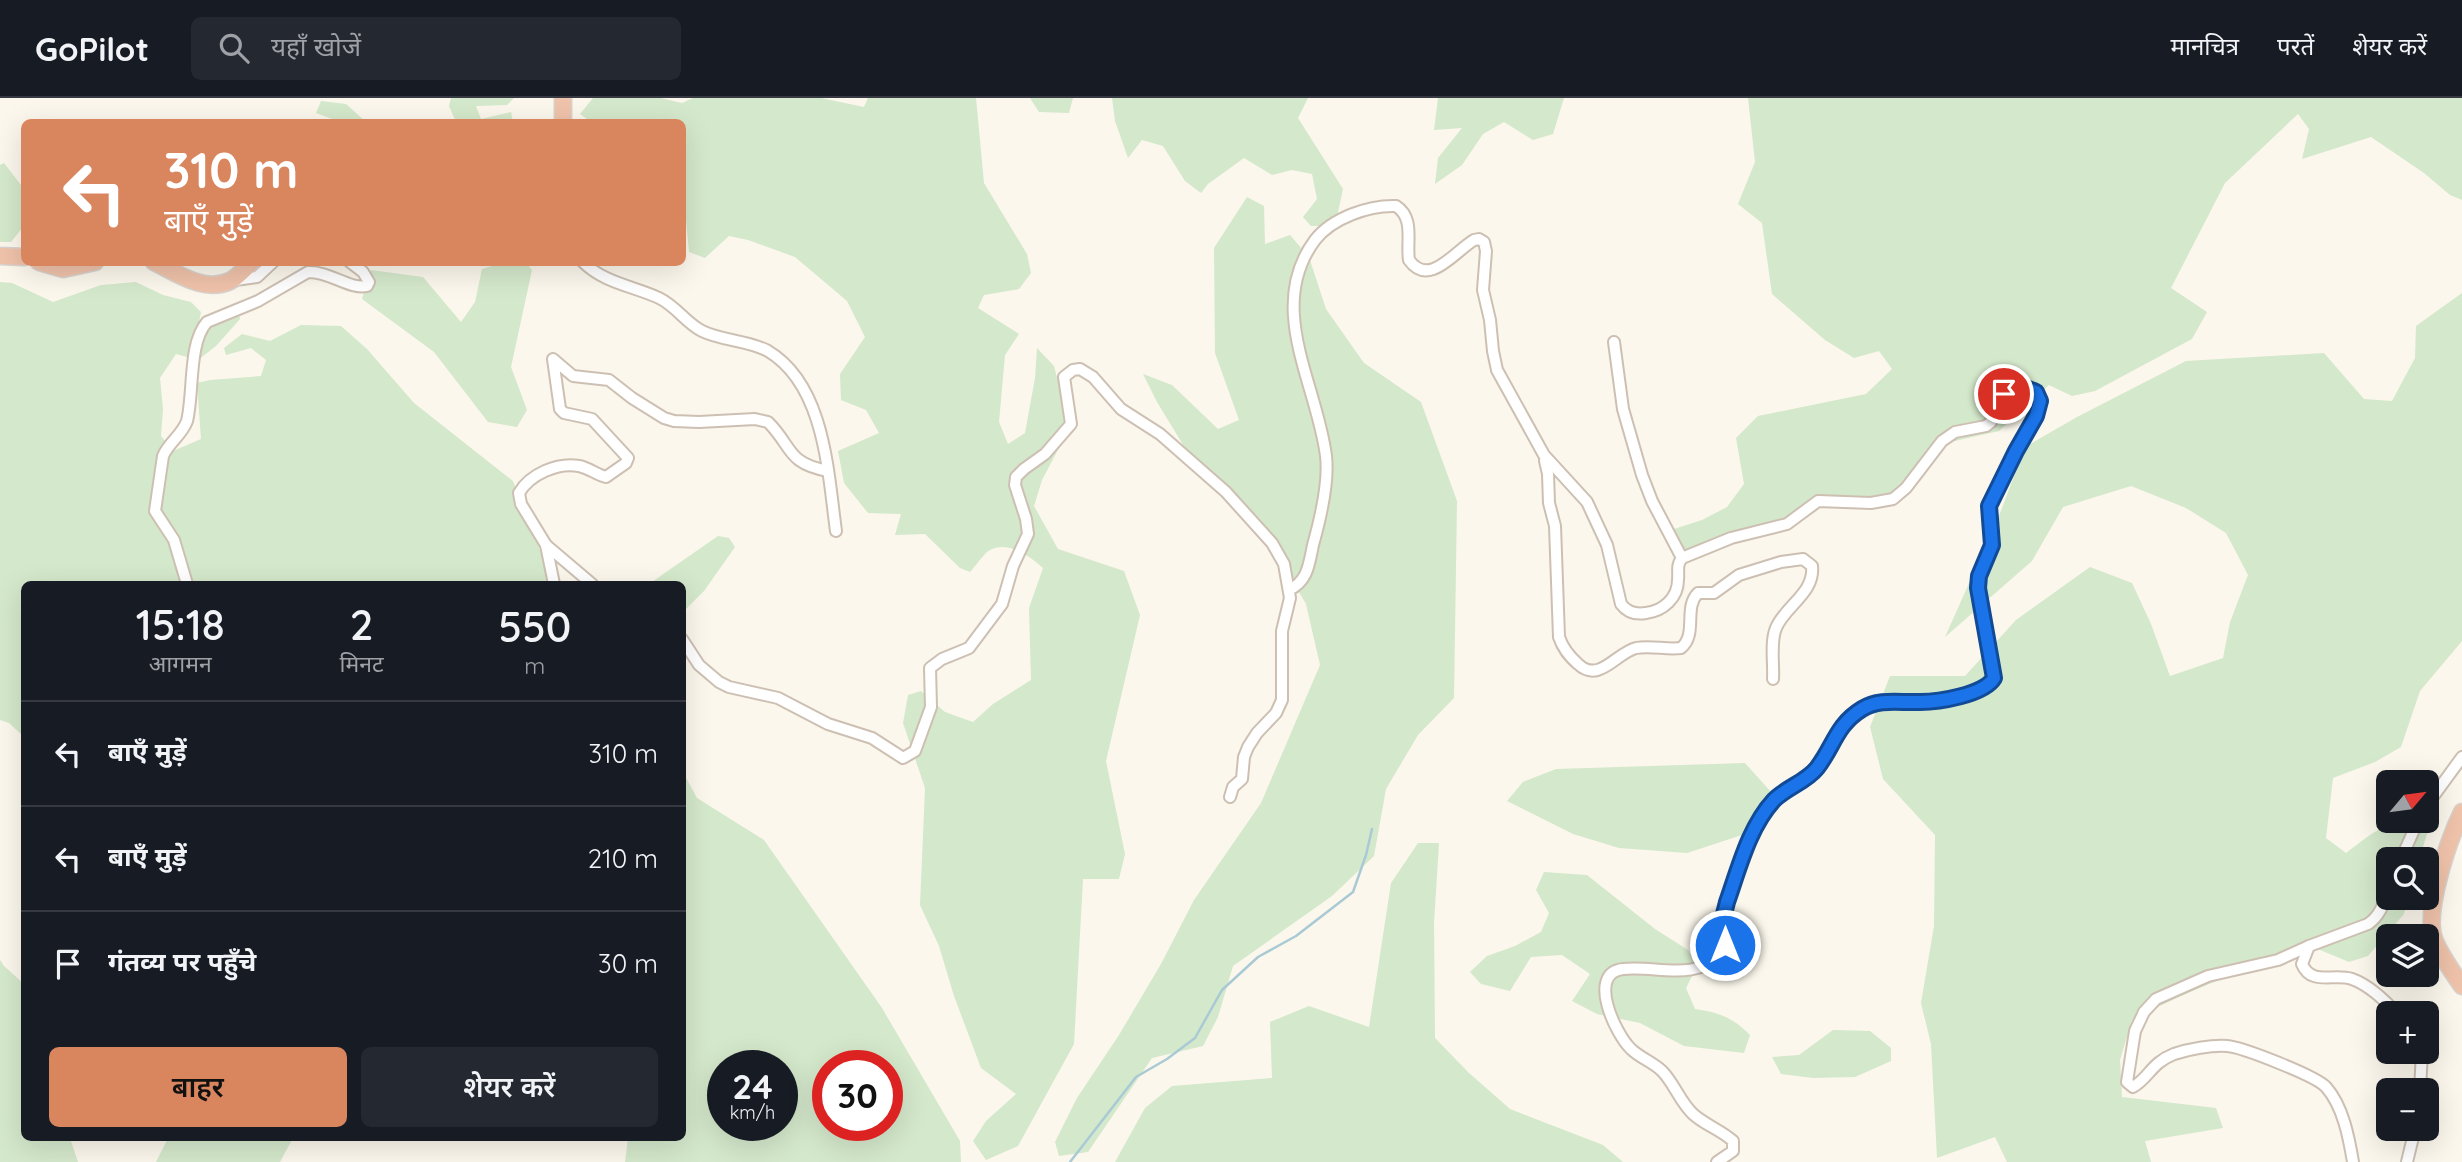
<!DOCTYPE html>
<html lang="hi">
<meta charset="utf-8">
<style>
:root{--surface:#171b24;--page:#242831;--text:#f1f3f6;--muted:#9ea1a6;--line:#363941;--accent:#d9855e}
body{margin:0;font-family:Quicksand,"Noto Sans Devanagari",sans-serif;background:var(--page);color:var(--text);height:100vh;display:flex;flex-direction:column;font-size:26px;white-space:nowrap}
*{box-sizing:border-box;margin:0}
p{font-size:23px;color:var(--muted)}
.icon{flex:none;width:38px;height:38px;fill:none;stroke:currentColor;stroke-width:2;stroke-linecap:round;stroke-linejoin:round}
.map{position:relative;flex:1;overflow:hidden}
.panel{position:absolute;left:21px;top:483px;width:665px;height:560px;display:flex;flex-direction:column;background:var(--surface);border-radius:10px;box-shadow:0 7px 28px #0002}
.panel>*{flex:none}
.top-card{position:absolute;left:21px;top:21px;width:665px;height:147px;border-radius:10px;box-shadow:0 7px 28px #0002;background:#d9855e;color:#fff;overflow:hidden}
.needle{width:46px;rotate:61deg}
.buttons{position:absolute;left:2376px;top:672px;display:grid;gap:14px}
.buttons a{display:grid;place-items:center;width:63px;height:63px;border-radius:10px;background:var(--surface);box-shadow:0 7px 28px #0002;font-size:35px}
.speed{position:absolute;left:707px;top:952px;display:flex;gap:14px;font-size:35px;font-weight:700;text-align:center}
.speed>*{display:grid;place-content:center;width:91px;height:91px;border-radius:50%;background:var(--surface);box-shadow:0 7px 28px #0002;line-height:1}
.speed small{font-size:18px;font-weight:400}
.speed .limit{border:10px solid #d22;background:#fff;color:#111}
.pin{position:absolute;display:grid;place-items:center;width:60px;height:60px;color:#fff;margin:-30px;border:4px solid #fff;border-radius:50%;box-shadow:0 2px 7px #0007}
.me{position:absolute;width:77px;margin:-38px;rotate:0deg;stroke-linejoin:round;filter:drop-shadow(0 0 5px #0008)}
.turn{display:flex;align-items:center;gap:24px;height:147px;padding:0 28px;font-size:32px}
.turn .icon{width:91px;height:91px;stroke-width:2.5}
.turn b{display:block;font-size:49px;line-height:60px}
.eta{display:flex;justify-content:space-evenly;align-items:center;height:119px;text-align:center}
.eta b{font-size:42px;font-weight:600;line-height:49px}
.primary-button{display:flex;gap:14px;margin-top:auto;padding:14px 28px}
.primary-button a{flex:1;height:80px;border-radius:10px;background:var(--accent);color:#111;font-size:28px;font-weight:600;line-height:80px;text-align:center}
.primary-button a+a{background:var(--page);color:var(--text)}
ul{padding:0;list-style:none}
li{display:flex;align-items:center;gap:21px;height:105px;padding:0 28px;border-top:2px solid var(--line)}
li div{flex:1}
li b{display:block;font-size:26px}
li em{font-style:normal}
header{display:flex;align-items:center;gap:42px;box-sizing:border-box;height:98px;padding:0 35px;background:var(--surface);border-bottom:2px solid var(--line)}
header strong{font-size:33px}
nav{display:flex;gap:38px;margin-inline-start:auto;font-size:24px}
.search{width:490px;height:63px;background:var(--page);display:flex;align-items:center;gap:18px;box-sizing:border-box;padding:0 24px;border-radius:10px;color:var(--muted);font-size:26px}
.map>svg:first-child{display:block}
.green{fill:#d4e8cb;fill-rule:evenodd}
.lines{fill:none;stroke-linecap:round;stroke-linejoin:round}
.stream{stroke:#a9cad5;stroke-width:2.5}
.minor-casing{stroke:#cdc0b3;stroke-width:14}
.highway-casing{stroke:#d8d3ce;stroke-width:19}
.minor{stroke:#fff;stroke-width:10}
.highway{stroke:#efc2aa;stroke-width:16}
.route-casing{stroke:#114b97;stroke-width:18}
.route{stroke:#1a73e8;stroke-width:12}
</style>
<header>
<strong>GoPilot</strong>
<div class="search"><svg class="icon" aria-label="search" viewBox="0 0 24 24"><circle cx="10" cy="10" r="6"/><path d="M15 15l6 6"/></svg>यहाँ खोजें</div>
<nav><a>मानचित्र</a><a>परतें</a><a>शेयर करें</a></nav>
</header>
<div class="map">
<svg width="2462" height="1064" viewBox="0 0 2462 1064">
<rect width="100%" height="100%" fill="#fbf7ec"/>
<g class="green">
<path d="M451,0H514L507,7L476,8L481,21L511,14L513,24H456L449,8Z"/>
<path d="M593,0H661L682,5L693,0H821L864,9L868,0H976L984,85L1027,156L1031,175L1019,191L984,197L978,210L1019,236L1005,257L999,324L1008,346L1025,335L1035,280L1037,250L1054,268L1070,329L1042,382L1034,408L1058,451L1124,473L1140,517L1106,663L1125,756L1119,781H1083L1074,946L1018,1048L986,1062L973,1043L986,1023L1016,996L981,970L954,898L939,848L920,807L925,690L903,625L908,597L921,593L945,614L973,624L993,606L1031,582L1029,510L1043,470C1031,459 1008,442 990,452C983,456 976,468 970,474L960,470L925,436L895,437L901,416L868,415L844,385L838,353L879,335L866,312L841,302L840,276L865,239L847,203L795,159L748,142L729,138L705,160L689,154L686,122L683,118L682,24H591L580,16Z"/>
<path d="M1030,0H1073L1069,15L1039,14Z"/>
<path d="M1112,0H1308L1298,20L1343,91L1335,128H1311L1303,119L1317,101L1312,76L1292,72L1272,77L1244,60L1208,86L1201,95L1185,83L1163,48L1142,42L1128,60L1115,23Z"/>
<path d="M1438,0H1564L1553,36L1533,42L1504,24L1483,36L1462,67L1435,86L1438,60L1462,30L1434,32Z"/>
<path d="M1748,0H2462V102L2450,97L2424,75L2371,39L2302,61L2309,31L2298,16L2225,85L2171,190L2207,214L2192,241L2095,293L2072,298L2049,287L1999,333L1946,345L1931,366L1889,400L1812,411L1774,436L1693,456L1672,444L1674,431L1702,422L1727,409L1744,386L1736,340L1758,318L1866,296L1892,271L1879,253L1854,260L1825,242L1772,196L1762,125L1738,106L1755,64Z"/>
<path d="M321,3L346,6L366,24H340L316,15Z"/>
<path d="M4,65L24,91V128L11,144H0V67Z"/>
<path d="M1247,99L1264,108L1265,146L1290,137L1309,159L1326,211L1364,265L1421,304L1457,403L1454,600L1418,637L1386,691L1374,758L1332,798L1233,868L1218,919L1203,948L1152,960L1088,1054L1059,1058L1055,1044L1077,1000L1119,937L1161,866L1194,802L1261,705L1320,567L1306,506L1271,446L1196,368L1157,304L1143,276L1172,287L1218,331L1239,322L1215,255L1214,150Z"/>
<path d="M502,165H526L532,172L511,269L527,312L517,329L488,324L434,254L362,201L371,172L423,179L461,224L475,204L482,171Z"/>
<path d="M0,184L12,185L53,204L101,187L136,184L163,197L191,204L201,214L197,236L216,220L239,214L240,221L216,248L198,262L176,256L160,280L163,311L161,338L173,353L201,341L197,285L210,282L261,278L266,262L251,250L226,257L224,250L242,236L270,243L301,227L341,228L367,251L414,305L513,383L542,457L549,486H24V639L9,625L0,622Z"/>
<path d="M2462,195V543L2420,593L2401,649L2375,664L2333,680L2326,740L2346,755C2379,730 2384,723 2427,723V714L2435,712L2419,761H2389V800H2408L2404,816L2368,858L2349,864L2313,849C2251,868 2189,892 2132,922L2120,962L2122,999L2216,1010L2223,1030L2145,1043L2151,1064H2007L1995,1039L1937,1060L1931,946L1921,905L1934,828L1935,737L1883,681L1870,629L1890,578H1965L2016,522L2090,469L2132,485L2151,526L2170,578L2223,560L2230,524L2248,477L2226,435L2186,410L2131,388L2063,409L2032,463L1945,539L1999,418L2025,349L2077,319L2186,263L2324,255L2364,301L2392,303L2415,260L2416,228Z"/>
<path d="M718,438L729,440L735,449L704,493L683,514L682,486H649Z"/>
<path d="M1745,665L1771,694L1768,710L1745,736L1687,755L1619,750L1573,736L1507,703L1523,684L1556,671Z"/>
<path d="M683,674L697,700L764,742L882,910L960,1043L961,1064H625L628,1040H682ZM723,968H782V1027H723ZM828,968H887V1027H828Z"/>
<path d="M1418,745H1439L1434,825L1435,940L1469,975L1510,1011L1603,1047L1623,1064H1115L1145,1010L1172,988L1272,980L1270,924L1309,908L1369,929L1391,785Z"/>
<path d="M1544,774L1587,777L1655,831L1688,852L1698,866L1686,890L1695,911C1720,915 1732,919 1750,937L1744,955L1684,948L1640,925L1597,916L1572,903L1590,876L1562,857L1531,859L1510,893L1481,886L1470,874L1487,858L1515,848L1541,834L1549,815L1536,792Z"/>
<path d="M0,862L4,868L24,886V1040H70L78,1064H0Z"/>
<path d="M1833,932L1870,933L1891,950V963L1855,979L1813,980L1781,976L1772,959L1799,957Z"/>
<path d="M168,1040H293L280,1064H156Z"/>
</g>
<g class="lines">
<path class="stream" d="M1070,1064L1136,979L1167,961L1195,940L1222,892L1258,859L1296,838L1353,794L1366,757L1372,731"/>
<defs>
<g id="minor">
<path d="M583,164C604,185 633,188 659,200C676,208 686,225 702,233C722,243 748,242 768,253C825,287 828,375 836,433"/>
<path d="M235,182L257,179L273,164"/>
<path d="M1614,244L1623,311L1642,377L1652,403L1682,460"/>
<path d="M1545,363L1548,376L1549,405L1555,428L1559,539C1563,551 1569,558 1578,566C1599,586 1616,555 1636,550C1651,547 1666,552 1681,550C1698,536 1683,510 1698,495H1714L1739,477L1781,464L1803,461L1812,468C1815,495 1785,508 1776,530C1770,544 1774,566 1773,581"/>
<path d="M546,447L592,486"/>
<path d="M187,486L174,442L155,413L163,358C169,344 182,337 187,323C194,295 188,245 207,224L258,203L308,174C329,173 350,192 367,188L369,184L363,174L350,164"/>
<path d="M554,486L546,447L521,406L519,395C530,376 558,364 579,368C589,370 597,377 606,379L626,365L628,360L592,321L564,315L560,311L553,261L573,278L609,282L632,300L664,320L674,323L699,324L755,321L768,324C793,349 786,365 828,373"/>
<path d="M1289,492C1308,483 1309,466 1313,447C1320,422 1329,383 1326,358C1317,286 1265,209 1315,142C1332,120 1369,107 1396,108C1415,120 1406,144 1409,162C1429,190 1454,154 1474,142L1479,141L1484,144L1486,153L1483,192L1490,222L1493,253L1497,272L1544,357L1587,404L1607,447L1621,506C1627,514 1635,517 1646,515C1663,513 1678,500 1678,482C1679,473 1676,468 1682,460L1731,440L1787,426L1818,403L1871,405L1893,401L1906,390L1942,343L1955,334L1986,328L1991,324L2009,290L2017,287L2036,294L2040,303L2036,318L2016,353L1989,408L1992,447L1979,478L1978,490L1994,574L1991,585C1973,599 1941,604 1919,604C1907,604 1894,602 1882,604C1839,613 1838,642 1817,670C1806,685 1786,689 1774,702C1749,729 1739,770 1727,804C1724,818 1729,846 1721,856C1695,884 1655,867 1623,871C1586,875 1616,937 1631,951C1640,960 1653,964 1662,973C1674,985 1680,1004 1693,1016C1705,1027 1721,1032 1733,1043V1053L1717,1064"/>
<path d="M682,541L699,567L719,584L729,589L778,600L828,626L872,640L903,660L915,653L931,609L930,570L942,561L969,550L1002,506L1013,468L1028,436L1026,421L1015,387L1016,379L1024,371L1045,356L1071,326L1064,279L1073,272L1080,271L1093,279L1121,311L1160,336L1226,394L1272,445L1284,466L1290,500L1282,533V602L1276,615L1257,635L1248,649L1244,659L1242,681L1233,689L1230,699"/>
<path d="M2427,707L2462,659"/>
<path d="M2401,761L2418,723"/>
<path d="M2309,848L2302,866C2311,888 2334,875 2352,881C2369,887 2384,902 2397,915"/>
<path d="M2420,992L2422,954"/>
<path d="M2353,1064C2349,1040 2343,1008 2326,989C2316,978 2242,949 2227,948C2211,947 2189,951 2174,956C2151,965 2149,980 2133,989L2127,984L2135,933L2144,914L2156,901L2208,878L2278,862L2309,848L2368,826C2380,818 2384,805 2389,791"/>
<path d="M2407,1064L2415,1031"/>
</g>
<g id="highway">
<path d="M563,0V24"/>
<path d="M0,158L24,159"/>
<path d="M39,164L63,171L95,164"/>
<path d="M154,164C177,175 204,195 230,183C238,179 245,170 252,164"/>
<path d="M2462,714C2449,741 2424,813 2434,841C2440,857 2452,873 2462,888"/>
</g>
</defs>
<use href="#minor" class="minor-casing"/>
<use href="#highway" class="highway-casing"/>
<use href="#minor" class="minor"/>
<use href="#highway" class="highway"/>
</g>
<g class="lines">
<defs>
<path id="route" d="M1725,847L1724,816L1727,804C1739,770 1749,729 1774,702C1787,689 1806,684 1817,670C1834,648 1836,627 1862,611C1880,600 1900,605 1920,604C1938,604 1984,597 1994,580L1978,490L1979,478L1992,447L1989,408L2016,353L2036,318L2040,303L2036,294C2024,289 2013,283 2004,296"/>
</defs>
<use href="#route" class="route-casing"/>
<use href="#route" class="route"/>
</g>
</svg>
<div class="buttons">
<a><svg class="needle" viewBox="-14 -14 28 28"><path d="M0-13l5 13h-10z" fill="#e53935"/><path d="M0 13l5-13h-10z" fill="#9ea1a6"/></svg></a>
<a><svg class="icon" aria-label="search" viewBox="0 0 24 24"><circle cx="10" cy="10" r="6"/><path d="M15 15l6 6"/></svg></a>
<a><svg class="icon" aria-label="layers" viewBox="0 0 24 24"><path d="M12 4l9 5-9 5-9-5zM3 14l9 5 9-5"/></svg></a>
<a>+</a>
<a>−</a>
</div>
<div class="speed"><div>24<small>km/h</small></div><div class="limit">30</div></div>
<div class="pin" style="left:2004px;top:296px;background:#d93025"><svg class="icon" aria-label="arrive" viewBox="0 0 24 24"><path d="M6 21V4h12l-3 4 3 4H6"/></svg></div>
<svg class="me" style="left:1725px;top:847px" viewBox="-20 -20 40 40"><circle r="17" fill="#1a73e8" stroke="#fff" stroke-width="3"/><path d="M0-11L8 9 0 5-8 9z" fill="#fff"/></svg>
<div class="top-card">
<div class="turn"><svg class="icon" aria-label="left" viewBox="0 0 24 24"><path d="M17 20v-9H6M10 6l-5 5 5 5"/></svg><div><b>310 m</b>बाएँ मुड़ें</div></div>
</div>
<section class="panel">
<div class="eta">
<div><b>15:18</b><p>आगमन</p></div>
<div><b>2</b><p>मिनट</p></div>
<div><b>550</b><p>m</p></div>
</div>
<ul>
<li><svg class="icon" aria-label="left" viewBox="0 0 24 24"><path d="M17 20v-9H6M10 6l-5 5 5 5"/></svg><div><b>बाएँ मुड़ें</b></div><em>310 m</em></li>
<li><svg class="icon" aria-label="left" viewBox="0 0 24 24"><path d="M17 20v-9H6M10 6l-5 5 5 5"/></svg><div><b>बाएँ मुड़ें</b></div><em>210 m</em></li>
<li><svg class="icon" aria-label="arrive" viewBox="0 0 24 24"><path d="M6 21V4h12l-3 4 3 4H6"/></svg><div><b>गंतव्य पर पहुँचे</b></div><em>30 m</em></li>
</ul>
<div class="primary-button"><a>बाहर</a><a>शेयर करें</a></div>
</section>
</div>
